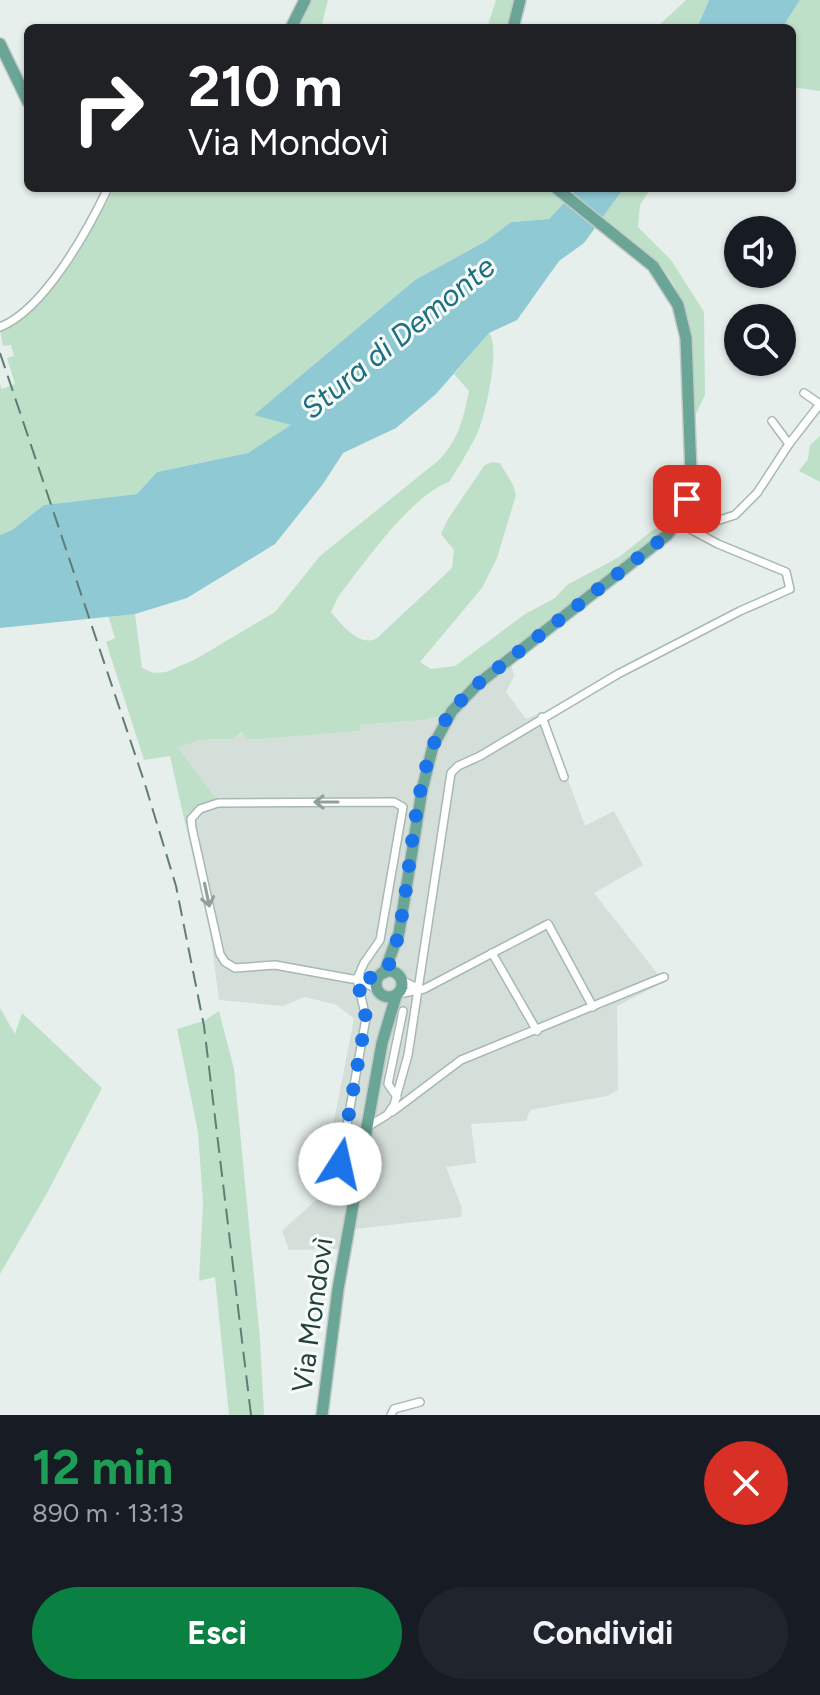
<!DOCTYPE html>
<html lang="it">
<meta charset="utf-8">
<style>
:root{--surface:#171b24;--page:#20242c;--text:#f1f3f6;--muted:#9ea1a6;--accent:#0b8043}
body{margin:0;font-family:Figtree,sans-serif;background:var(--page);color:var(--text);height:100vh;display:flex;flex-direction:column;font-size:30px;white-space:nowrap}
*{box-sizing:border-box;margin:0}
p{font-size:26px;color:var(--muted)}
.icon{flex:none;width:44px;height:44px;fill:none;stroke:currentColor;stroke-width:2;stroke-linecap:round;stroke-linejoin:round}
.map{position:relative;height:1415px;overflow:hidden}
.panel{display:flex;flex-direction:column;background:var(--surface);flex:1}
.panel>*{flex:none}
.top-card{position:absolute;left:24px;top:24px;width:772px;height:168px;border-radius:12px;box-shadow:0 2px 6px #0004;background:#202124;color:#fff;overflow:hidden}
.controls{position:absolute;left:724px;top:216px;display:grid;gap:16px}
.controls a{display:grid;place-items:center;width:72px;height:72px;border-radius:50%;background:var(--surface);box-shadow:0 2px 6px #0004;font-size:40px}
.pin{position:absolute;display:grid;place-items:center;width:68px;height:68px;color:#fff;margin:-34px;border-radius:16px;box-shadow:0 4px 12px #0006}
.me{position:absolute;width:88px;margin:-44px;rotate:10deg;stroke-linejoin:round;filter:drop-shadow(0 0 6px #0008)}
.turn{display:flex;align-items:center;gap:28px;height:168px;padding:0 32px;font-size:36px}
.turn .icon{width:104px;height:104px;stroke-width:2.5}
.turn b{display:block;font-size:56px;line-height:68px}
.round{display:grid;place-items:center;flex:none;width:84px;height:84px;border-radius:42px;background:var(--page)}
.summary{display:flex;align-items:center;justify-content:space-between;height:136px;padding:0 32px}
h1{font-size:48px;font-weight:700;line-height:60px;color:#1e9e55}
.primary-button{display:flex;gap:16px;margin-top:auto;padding:16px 32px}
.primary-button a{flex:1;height:92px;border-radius:48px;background:var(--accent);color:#fff;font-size:32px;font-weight:700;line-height:92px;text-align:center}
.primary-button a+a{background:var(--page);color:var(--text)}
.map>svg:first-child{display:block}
.built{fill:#d4dfda}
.green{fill:#bfe0c8}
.water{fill:#8ec9d4}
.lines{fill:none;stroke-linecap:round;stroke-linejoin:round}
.minor-casing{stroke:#a8b8b2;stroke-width:10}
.primary-casing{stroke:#c2cac8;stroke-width:14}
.minor{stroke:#fff;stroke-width:7}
.primary{stroke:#6aa596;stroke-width:11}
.rail{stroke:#5f7d75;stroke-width:2;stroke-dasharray:16 8;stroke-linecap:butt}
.oneway{stroke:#92a09c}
.route{stroke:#1a73e8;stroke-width:14;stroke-dasharray:0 25.2}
.labels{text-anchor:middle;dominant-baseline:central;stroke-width:6;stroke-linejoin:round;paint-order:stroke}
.street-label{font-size:28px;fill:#24423a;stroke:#f7fbf9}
.water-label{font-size:30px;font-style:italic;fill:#1c6f80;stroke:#f7fbf9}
</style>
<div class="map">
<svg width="820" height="1415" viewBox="0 0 820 1415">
<rect width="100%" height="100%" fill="#e6efeb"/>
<path class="built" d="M509,656L514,676L506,692L526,719L543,712L585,826L614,811L643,865L594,893L664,982L617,1006L618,1090L607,1096L530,1110L526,1121L471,1124L476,1163L446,1167L462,1208L461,1217L345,1230L339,1249L289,1250L282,1231L319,1197L354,1019L337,1005L305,997L283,1006L219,1000L211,938L170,755L178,748L200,740L233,739L243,732L247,740L359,731L360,725L424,720L440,716L461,694Z"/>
<g class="green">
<path d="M312,0H328L321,28H296Z"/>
<path d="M496,0H515L506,28H487Z"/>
<path d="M686,0H709L697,28H656Z"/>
<path d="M800,0H820V91L792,87V28H782Z"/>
<path d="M115,188H547L565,202L549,219L511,222L486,241L415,280L256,415L292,425L248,453L157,472L137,494L44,505L12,530L0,535V384L2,389L15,384L7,358L14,356L11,345L3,346L0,330C57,305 85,239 115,188Z"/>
<path d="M624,188H651L640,205L638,227L671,260L704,312L705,395L694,418C693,372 697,320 671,280C654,255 626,236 603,217Z"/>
<path d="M489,333C501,347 485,421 475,438C467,453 458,468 449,482C411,495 363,565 338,597L331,612C342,625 358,646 376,639L452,568L454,550L441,534L448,519L484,466L491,462L500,463L513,485L516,495L497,558L482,588L420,662L431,669L455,666L525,614L555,598L567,585L619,557L653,530L670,524L461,694L440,716L424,720L360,725V731L247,740L242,732L233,739L200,740L178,748L216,799L197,808L189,825L185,823L170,756L144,760L106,642L115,638L108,615L135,614L142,668L154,673L166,672L196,659L275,612L320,556L439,460C459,439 463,419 469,391L454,374Z"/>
<path d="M820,436V482L799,471L808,459L810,445Z"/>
<path d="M0,1008L15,1034L22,1013L102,1088L46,1195L0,1274Z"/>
<path d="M219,1011L234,1069L260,1339L264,1415H229L215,1277L199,1281L203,1203L198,1132L177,1029L204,1021Z"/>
</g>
<g class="water">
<path d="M709,0H800L782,28H697Z"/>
<path d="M578,188H624L584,243L559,261L517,320L489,333L436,394L396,428L343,453L323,484L275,544L187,598L135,614L0,628V535L12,530L44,505L137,494L157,472L248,453L291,425L254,415L415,280L486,241L511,222L549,219Z"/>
</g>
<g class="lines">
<defs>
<g id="minor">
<path d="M0,327C44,310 88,230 108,188"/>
<path d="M772,421L789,444"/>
<path d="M688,527L704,525L735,515L757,493L789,444L820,404L804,393"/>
<path d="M542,717L564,777"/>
<path d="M492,953L537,1031"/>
<path d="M359,980L377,989"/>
<path d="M401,980L419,989"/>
<path d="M398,994L424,989L548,924L593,1007"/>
<path d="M397,1097L388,1084L403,1011"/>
<path d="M392,1112L461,1060L664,977"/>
<path d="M367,1127L387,1115L394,1105L408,1055L451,773L458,766L480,756L618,674L740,611L790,589L786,572L718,544L677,522"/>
<path d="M340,1164L366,1018L357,979L364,963L380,940L403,807L394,802L218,803L200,809L191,819L192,828L220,954L225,962L235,968L275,965L352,979L379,977"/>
<path d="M391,1415L394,1409L420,1402"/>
</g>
<g id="primary">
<path d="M291,28L305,0"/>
<path d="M513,28L520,0"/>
<path d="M0,44L28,102"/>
<circle cx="389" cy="984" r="13"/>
<path d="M384,973L399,933L422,790L433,746L452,711L479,683L667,535L677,522L687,499L691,473L686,338L678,305L653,266L556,188"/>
<path d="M322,1415L338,1289L382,1043L396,996"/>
</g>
</defs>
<use href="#minor" class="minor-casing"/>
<use href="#primary" class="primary-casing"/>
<use href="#minor" class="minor"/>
<use href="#primary" class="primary"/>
<path class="rail" d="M0,353L144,781L176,886L204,1026L251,1415"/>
</g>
<defs><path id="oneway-shaft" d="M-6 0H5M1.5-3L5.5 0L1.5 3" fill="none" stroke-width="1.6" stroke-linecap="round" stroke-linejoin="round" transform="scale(2)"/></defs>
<g class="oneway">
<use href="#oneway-shaft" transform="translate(326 802) rotate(180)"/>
<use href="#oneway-shaft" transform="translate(207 895) rotate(78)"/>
</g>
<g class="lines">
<path class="route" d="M340,1164L366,1018L357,979L379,977L388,967L394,952C413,883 409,792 440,730C449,711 464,697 479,683L667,535L677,522L687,499"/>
</g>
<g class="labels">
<g class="street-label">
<text transform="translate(312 1315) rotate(-82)">Via Mondovì</text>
</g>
<g class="water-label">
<text transform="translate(398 337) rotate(-39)">Stura di Demonte</text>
</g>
</g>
</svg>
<div class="controls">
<a><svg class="icon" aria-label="sound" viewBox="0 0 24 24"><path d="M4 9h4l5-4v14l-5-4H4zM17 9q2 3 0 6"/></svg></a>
<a><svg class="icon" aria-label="search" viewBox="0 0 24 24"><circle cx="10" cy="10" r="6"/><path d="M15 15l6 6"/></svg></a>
</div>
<div class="pin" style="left:687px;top:499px;background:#d93025"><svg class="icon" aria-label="arrive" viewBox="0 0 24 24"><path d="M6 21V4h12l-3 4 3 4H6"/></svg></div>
<svg class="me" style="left:340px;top:1164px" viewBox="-20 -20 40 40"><circle r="19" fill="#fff"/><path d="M0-13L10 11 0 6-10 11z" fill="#1a73e8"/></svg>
<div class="top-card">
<div class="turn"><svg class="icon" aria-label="right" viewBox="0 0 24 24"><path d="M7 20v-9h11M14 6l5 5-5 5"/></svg><div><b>210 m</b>Via Mondovì</div></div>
</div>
</div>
<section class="panel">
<div class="summary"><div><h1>12 min</h1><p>890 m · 13:13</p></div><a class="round" style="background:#d93025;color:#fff"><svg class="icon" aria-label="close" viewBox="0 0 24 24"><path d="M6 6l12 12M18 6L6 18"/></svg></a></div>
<div class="primary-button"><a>Esci</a><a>Condividi</a></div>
</section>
